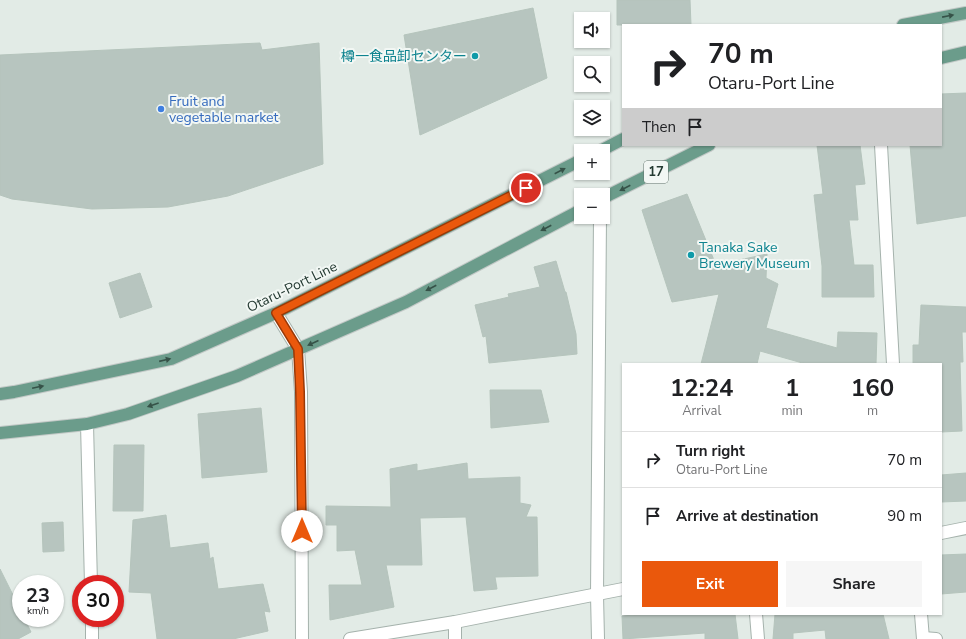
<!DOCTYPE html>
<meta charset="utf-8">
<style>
:root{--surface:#fff;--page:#f6f6f6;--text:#202124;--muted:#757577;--line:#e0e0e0;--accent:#ea580c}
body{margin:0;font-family:"Nunito Sans","Noto Sans JP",sans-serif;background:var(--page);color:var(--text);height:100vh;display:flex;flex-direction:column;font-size:15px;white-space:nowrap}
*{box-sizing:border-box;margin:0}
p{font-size:13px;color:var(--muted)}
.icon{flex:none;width:22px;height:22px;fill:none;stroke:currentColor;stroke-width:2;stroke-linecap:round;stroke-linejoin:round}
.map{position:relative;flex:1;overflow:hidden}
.drawer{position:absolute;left:622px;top:363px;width:320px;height:252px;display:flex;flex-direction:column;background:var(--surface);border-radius:0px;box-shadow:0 1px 3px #0004}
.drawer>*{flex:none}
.guide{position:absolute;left:622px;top:24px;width:320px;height:122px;border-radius:0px;box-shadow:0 1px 3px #0004;background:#fff;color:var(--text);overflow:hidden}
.buttons{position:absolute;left:574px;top:12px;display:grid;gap:8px}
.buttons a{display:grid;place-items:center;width:36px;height:36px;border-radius:0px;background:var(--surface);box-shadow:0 1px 3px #0004;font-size:20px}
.speed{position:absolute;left:12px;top:575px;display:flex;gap:8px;font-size:20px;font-weight:700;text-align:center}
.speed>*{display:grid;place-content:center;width:52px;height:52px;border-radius:50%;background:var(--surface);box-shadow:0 1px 3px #0004;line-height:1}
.speed small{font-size:10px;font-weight:400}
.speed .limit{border:6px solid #d22;background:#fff;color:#111}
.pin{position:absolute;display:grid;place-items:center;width:34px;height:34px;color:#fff;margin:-17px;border:2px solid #fff;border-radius:50%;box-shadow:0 1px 4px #0007}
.me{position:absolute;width:44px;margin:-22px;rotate:0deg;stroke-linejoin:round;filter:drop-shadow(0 0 3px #0008)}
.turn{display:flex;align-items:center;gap:14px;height:84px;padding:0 20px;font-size:18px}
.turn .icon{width:52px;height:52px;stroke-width:2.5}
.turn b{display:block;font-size:28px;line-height:34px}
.then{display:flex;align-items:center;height:38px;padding:0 20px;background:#0003;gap:8px;font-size:15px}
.eta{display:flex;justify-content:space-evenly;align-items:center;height:68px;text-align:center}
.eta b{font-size:24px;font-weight:700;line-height:28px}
.action{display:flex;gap:8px;margin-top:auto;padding:8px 20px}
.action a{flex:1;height:46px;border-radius:0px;background:var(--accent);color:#fff;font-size:16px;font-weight:700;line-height:46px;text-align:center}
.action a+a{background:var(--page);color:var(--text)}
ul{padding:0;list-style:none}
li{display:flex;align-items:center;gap:12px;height:56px;padding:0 20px;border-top:1px solid var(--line)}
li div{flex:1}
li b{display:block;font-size:15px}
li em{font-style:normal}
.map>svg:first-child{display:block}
.building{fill:#b7c5bf;stroke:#b5c4bc}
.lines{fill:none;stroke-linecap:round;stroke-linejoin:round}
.minor-casing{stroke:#a5b2ac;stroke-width:14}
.primary-casing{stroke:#c2c8c6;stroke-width:14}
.minor{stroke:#fff;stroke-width:12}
.primary{stroke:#6b9c8b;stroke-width:12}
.oneway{fill:#365248}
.route-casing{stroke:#983908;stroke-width:10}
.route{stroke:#ea580c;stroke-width:7}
.culture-dot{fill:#0f9aa8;stroke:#f2f7f4;stroke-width:1.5}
.shop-dot{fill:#3f7fe0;stroke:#f2f7f4;stroke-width:1.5}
.labels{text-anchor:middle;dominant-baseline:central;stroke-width:4;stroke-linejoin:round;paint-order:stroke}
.shield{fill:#f2f7f4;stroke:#62736c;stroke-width:1}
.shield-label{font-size:13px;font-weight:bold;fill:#243a32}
.culture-label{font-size:14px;fill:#0d838f;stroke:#f2f7f4;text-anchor:end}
.shop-label{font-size:14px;fill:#366cbe;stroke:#f2f7f4;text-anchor:start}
.street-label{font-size:14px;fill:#243a32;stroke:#f2f7f4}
</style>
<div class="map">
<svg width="966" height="639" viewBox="0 0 966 639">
<rect width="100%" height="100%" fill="#e2ebe6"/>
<g class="building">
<path d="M617,0H690L691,25H617Z"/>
<path d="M533,8L547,78L420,135L404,35Z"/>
<path d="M260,43L262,50L319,43L323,164L228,196L168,207L92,209L12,199L0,195V55Z"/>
<path d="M966,93V216L917,224L910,145H941V94Z"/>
<path d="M817,145H860L865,184L855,185L858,220H849L854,265H873L874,297H822V266L814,195L823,194Z"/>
<path d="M687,194L716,265L767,254L766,278L778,284L766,328L837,348L838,332L877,333L876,364H806L760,351L757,364H701L719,294L672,302L642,210Z"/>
<path d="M556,261L565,292H566L576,334L577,354L489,363L486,336L483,337L475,305L509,297L508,294L540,287L534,267Z"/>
<path d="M140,273L152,307L120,318L109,283Z"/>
<path d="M921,305L966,307V332H962L963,362H960L962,431L941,432V364H913V345H919Z"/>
<path d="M490,390H541L549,422L491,428Z"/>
<path d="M261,408L267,472L202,478L198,414Z"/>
<path d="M114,445H144L143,511H113Z"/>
<path d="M467,463L468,479L520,477V503L531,505L526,517H537L538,576L495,577L497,589L474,591L466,517L420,518L422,565H386L394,607L330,620L329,585H362L355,550L337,551V525H326V506L391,507L390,469L417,464V471Z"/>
<path d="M966,473V501L941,502V475Z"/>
<path d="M166,515L170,548L208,543L210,559L213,557L218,589L263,584L270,612L264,611L268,631L233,639H157L151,593L129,592L133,520Z"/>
<path d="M63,522L64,551L43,552L42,523Z"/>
<path d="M966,554V592L941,594V555Z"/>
<path d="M0,569L21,611V618H24L31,632L18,639H0Z"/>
<path d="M647,614H735L738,639H705V633L623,639L622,616Z"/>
<path d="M775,614H883L889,639H826L825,630L793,633V639H773Z"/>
</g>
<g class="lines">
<defs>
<g id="minor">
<path d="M881,145L893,364"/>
<path d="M276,313L298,349L301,392L302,639"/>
<path d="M87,424L91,584"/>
<path d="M941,533L966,528"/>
<path d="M756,614L758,639"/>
<path d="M921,614L923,639"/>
<path d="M92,618V639"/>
<path d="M455,622V639"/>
<path d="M923,638L936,639"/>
<path d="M350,639L455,622L623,589"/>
<path d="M598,639L597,595L600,217"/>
</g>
<g id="primary">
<path d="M903,25L966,13"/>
<path d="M941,58L966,52"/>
<path d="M600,151L623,139"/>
<path d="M603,198L709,145"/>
<path d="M0,394L14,392L171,359L276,313L581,160"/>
<path d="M0,433L87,424L128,414L237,376L406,302L581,210"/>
</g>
</defs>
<use href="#minor" class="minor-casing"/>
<use href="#primary" class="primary-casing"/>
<use href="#minor" class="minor"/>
<use href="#primary" class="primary"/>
</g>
<defs><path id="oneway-solid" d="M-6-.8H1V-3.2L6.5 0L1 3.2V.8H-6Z"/></defs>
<g class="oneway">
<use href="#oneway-solid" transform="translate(948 16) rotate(-11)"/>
<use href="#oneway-solid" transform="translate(560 171) rotate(-27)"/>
<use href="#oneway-solid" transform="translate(625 188) rotate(153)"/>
<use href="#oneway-solid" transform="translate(546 228) rotate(152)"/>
<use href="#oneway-solid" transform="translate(431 288) rotate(152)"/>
<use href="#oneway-solid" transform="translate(313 343) rotate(156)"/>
<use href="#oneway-solid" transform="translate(165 360) rotate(-13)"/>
<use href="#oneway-solid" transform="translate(38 387) rotate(-12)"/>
<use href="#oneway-solid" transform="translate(153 405) rotate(161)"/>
</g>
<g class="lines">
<defs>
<path id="route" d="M302,531L300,392L298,349L276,313L526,188"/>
</defs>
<use href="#route" class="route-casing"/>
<use href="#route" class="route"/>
</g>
<g class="culture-dot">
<circle cx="475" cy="56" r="4"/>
<circle cx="691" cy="255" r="4"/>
</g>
<circle class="shop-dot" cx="161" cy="109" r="4"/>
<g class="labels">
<rect class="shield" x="644" y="161" width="24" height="22" rx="3"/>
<g class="shield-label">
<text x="656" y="172">17</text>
</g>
<g class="culture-label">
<text x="467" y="56">樽一食品卸センター</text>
<text x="699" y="247" text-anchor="start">Tanaka Sake<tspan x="699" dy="16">Brewery Museum</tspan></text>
</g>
<g class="shop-label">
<text x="169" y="101">Fruit and<tspan x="169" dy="16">vegetable market</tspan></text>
</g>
<g class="street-label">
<text transform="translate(292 287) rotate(-26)">Otaru-Port Line</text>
</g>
</g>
</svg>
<div class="buttons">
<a><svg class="icon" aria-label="sound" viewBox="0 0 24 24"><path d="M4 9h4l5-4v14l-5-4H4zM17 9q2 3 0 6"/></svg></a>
<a><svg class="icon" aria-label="search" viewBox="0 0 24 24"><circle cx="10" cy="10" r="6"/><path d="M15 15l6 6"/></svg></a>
<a><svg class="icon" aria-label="layers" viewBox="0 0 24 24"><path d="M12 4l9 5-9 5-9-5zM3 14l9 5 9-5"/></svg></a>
<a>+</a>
<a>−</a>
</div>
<div class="speed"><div>23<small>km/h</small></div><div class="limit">30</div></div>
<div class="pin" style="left:526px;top:188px;background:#d93025"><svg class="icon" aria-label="arrive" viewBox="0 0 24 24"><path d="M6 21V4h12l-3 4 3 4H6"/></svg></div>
<svg class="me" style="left:302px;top:531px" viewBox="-20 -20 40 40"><circle r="19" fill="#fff"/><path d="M0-13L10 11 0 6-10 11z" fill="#ea580c"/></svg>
<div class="guide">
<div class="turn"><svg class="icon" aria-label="right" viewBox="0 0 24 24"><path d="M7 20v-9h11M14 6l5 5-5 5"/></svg><div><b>70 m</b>Otaru-Port Line</div></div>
<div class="then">Then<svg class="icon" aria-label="arrive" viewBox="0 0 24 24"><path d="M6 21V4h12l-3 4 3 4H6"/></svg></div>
</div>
<section class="drawer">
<div class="eta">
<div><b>12:24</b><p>Arrival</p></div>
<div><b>1</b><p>min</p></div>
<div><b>160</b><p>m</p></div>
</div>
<ul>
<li><svg class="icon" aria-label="right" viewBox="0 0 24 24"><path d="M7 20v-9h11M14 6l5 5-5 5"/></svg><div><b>Turn right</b><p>Otaru-Port Line</p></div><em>70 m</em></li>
<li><svg class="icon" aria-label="arrive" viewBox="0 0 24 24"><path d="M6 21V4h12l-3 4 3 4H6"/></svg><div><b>Arrive at destination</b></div><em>90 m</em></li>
</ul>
<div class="action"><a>Exit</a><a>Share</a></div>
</section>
</div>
